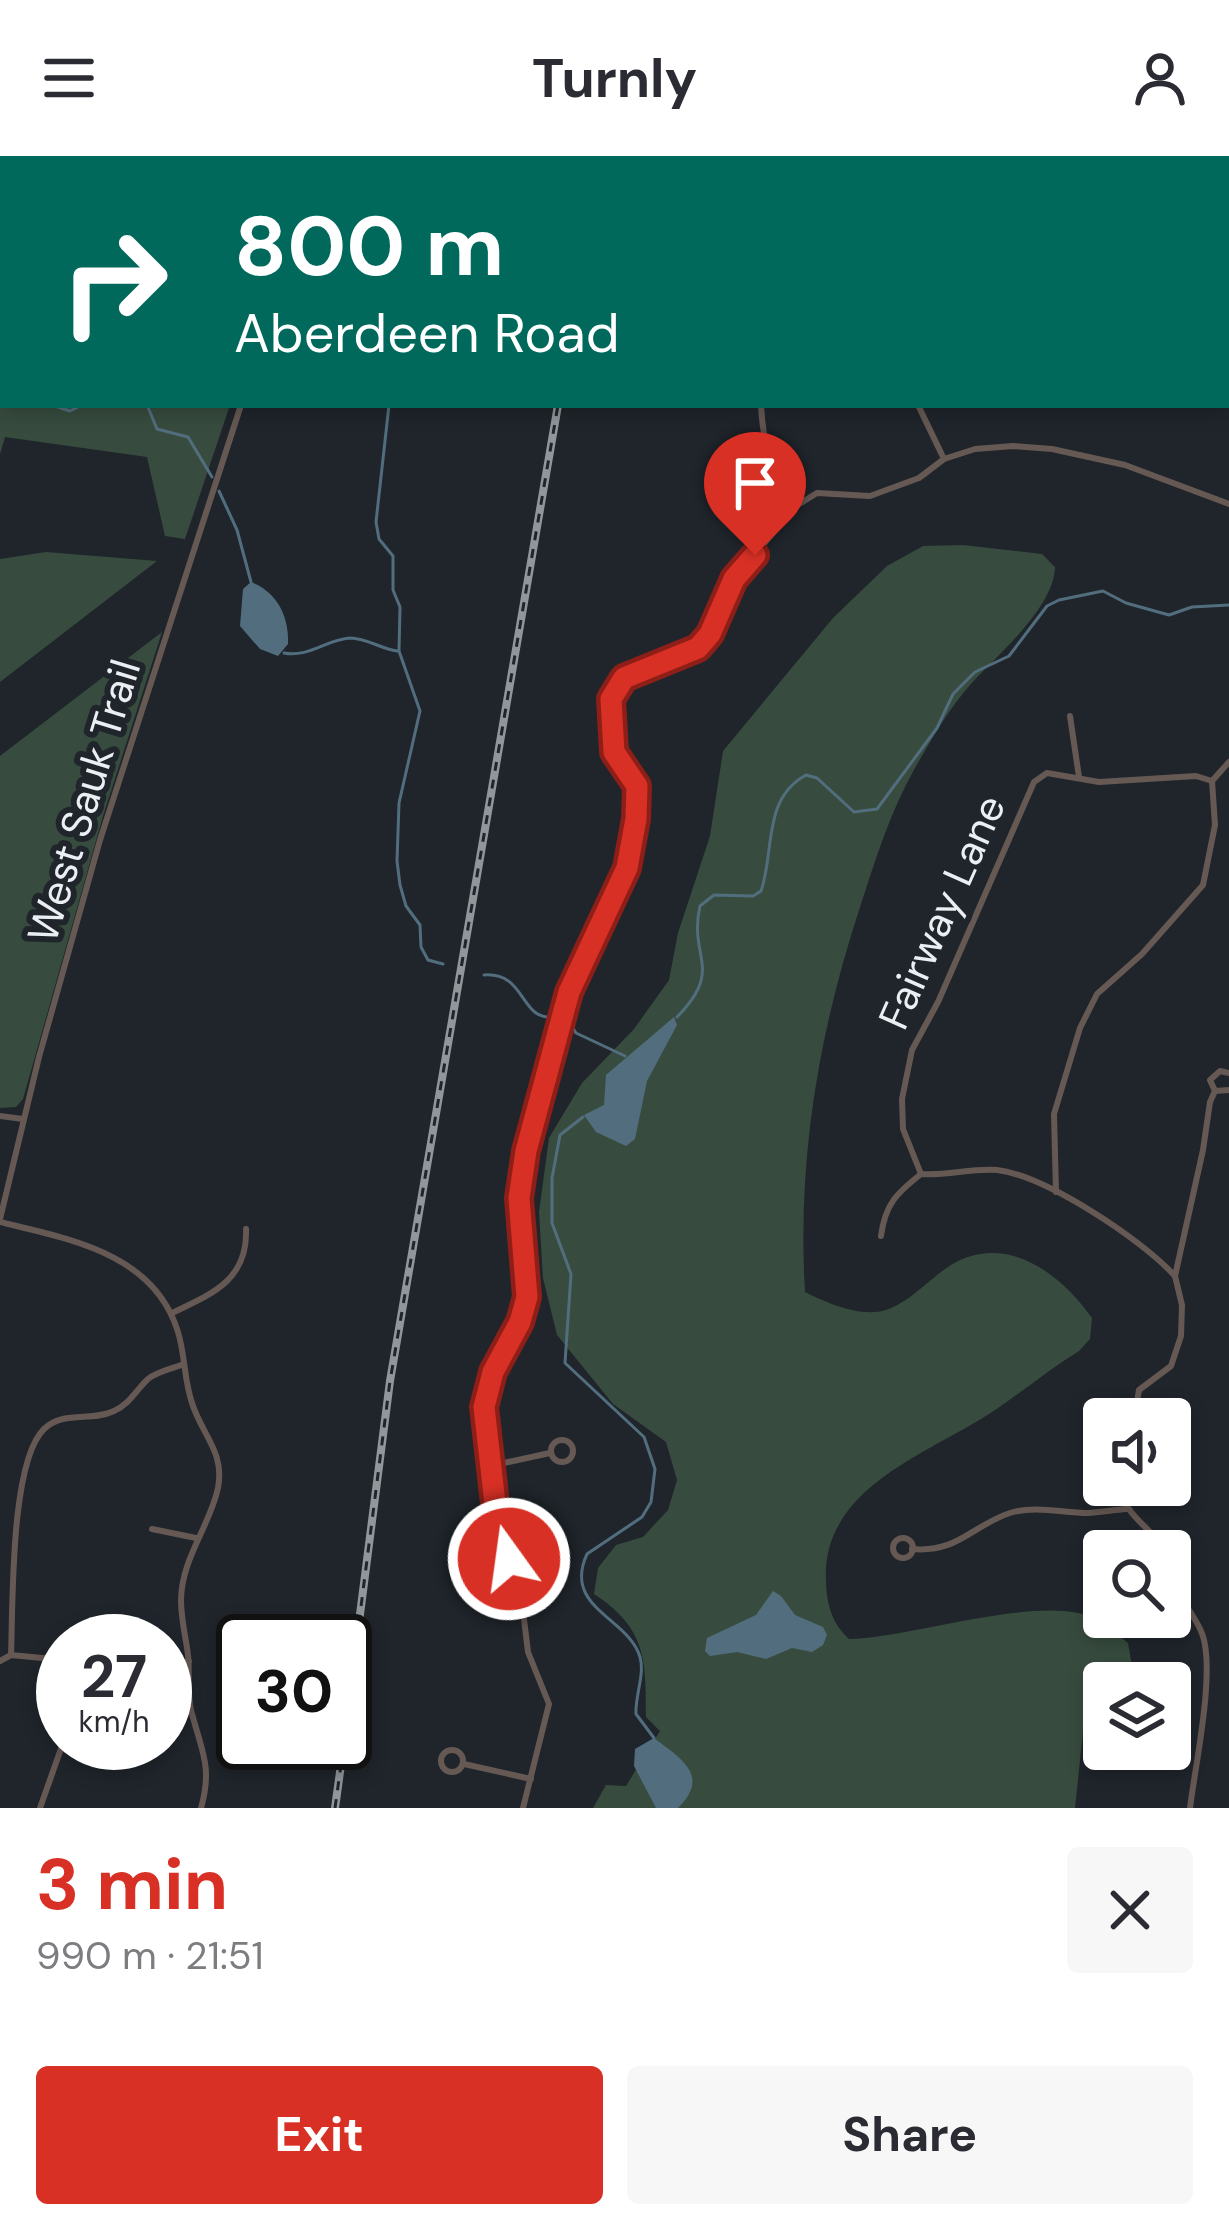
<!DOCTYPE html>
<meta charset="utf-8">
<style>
:root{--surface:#fff;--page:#f7f7f7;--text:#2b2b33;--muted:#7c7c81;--accent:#d93025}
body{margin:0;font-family:"DM Sans",sans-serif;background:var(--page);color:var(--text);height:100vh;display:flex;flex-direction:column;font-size:45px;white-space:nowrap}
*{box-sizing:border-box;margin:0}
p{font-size:39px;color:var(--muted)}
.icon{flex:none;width:66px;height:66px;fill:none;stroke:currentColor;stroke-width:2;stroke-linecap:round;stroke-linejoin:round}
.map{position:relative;height:1652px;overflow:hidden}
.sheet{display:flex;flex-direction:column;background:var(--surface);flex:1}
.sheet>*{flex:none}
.guide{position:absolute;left:0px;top:0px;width:1230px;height:252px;box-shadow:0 6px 18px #0003;background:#00695c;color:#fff;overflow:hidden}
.controls{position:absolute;left:1083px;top:1242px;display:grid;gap:24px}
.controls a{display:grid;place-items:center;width:108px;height:108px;border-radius:12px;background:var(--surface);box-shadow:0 6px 18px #0003;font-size:60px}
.speed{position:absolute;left:36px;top:1458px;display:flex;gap:24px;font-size:60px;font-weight:700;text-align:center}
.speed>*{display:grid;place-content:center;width:156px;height:156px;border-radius:50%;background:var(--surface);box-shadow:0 6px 18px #0003;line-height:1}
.speed small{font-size:30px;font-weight:400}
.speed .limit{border:6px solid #111;border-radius:18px;background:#fff;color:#111}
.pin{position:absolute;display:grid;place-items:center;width:102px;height:102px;color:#fff;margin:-123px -51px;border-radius:50% 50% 50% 0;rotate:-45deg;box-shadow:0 0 12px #0007}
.pin .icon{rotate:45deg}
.me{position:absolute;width:132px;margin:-66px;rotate:346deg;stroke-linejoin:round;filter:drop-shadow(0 0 9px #0008)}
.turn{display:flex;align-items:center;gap:42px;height:252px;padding:0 36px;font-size:54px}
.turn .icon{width:156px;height:156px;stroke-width:2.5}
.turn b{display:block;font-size:84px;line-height:102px}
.round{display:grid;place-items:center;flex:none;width:126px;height:126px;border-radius:12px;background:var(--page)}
.head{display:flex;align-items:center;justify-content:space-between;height:204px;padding:0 36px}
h1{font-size:72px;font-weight:700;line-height:90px;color:var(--accent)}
.button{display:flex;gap:24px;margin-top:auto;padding:24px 36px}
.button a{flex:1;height:138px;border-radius:12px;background:var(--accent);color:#fff;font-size:48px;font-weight:700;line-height:138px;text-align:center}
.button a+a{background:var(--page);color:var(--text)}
header{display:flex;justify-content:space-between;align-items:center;height:156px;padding:0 36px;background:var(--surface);font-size:54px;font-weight:700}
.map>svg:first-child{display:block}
.green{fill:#374c3e}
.water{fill:#526e7e}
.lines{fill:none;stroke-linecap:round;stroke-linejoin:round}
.stream{stroke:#526e7e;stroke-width:3}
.minor{stroke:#665954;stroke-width:6}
.rail-casing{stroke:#91969b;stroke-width:8}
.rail{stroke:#1f252b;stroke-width:3;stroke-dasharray:9;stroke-linecap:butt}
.route-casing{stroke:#8d1f18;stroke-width:30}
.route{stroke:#d93025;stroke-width:21}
.labels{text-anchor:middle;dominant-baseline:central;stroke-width:12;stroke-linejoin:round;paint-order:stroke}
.street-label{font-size:42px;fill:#ebeff3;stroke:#1f252b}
</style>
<header><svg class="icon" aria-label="menu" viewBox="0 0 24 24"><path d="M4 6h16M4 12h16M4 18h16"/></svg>Turnly<svg class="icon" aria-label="person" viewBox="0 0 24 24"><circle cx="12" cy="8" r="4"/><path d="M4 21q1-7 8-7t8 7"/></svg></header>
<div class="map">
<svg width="1229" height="1652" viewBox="0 0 1229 1652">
<rect width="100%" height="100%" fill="#1f252b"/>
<g class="green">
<path d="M76,0H323L75,3Z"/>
<path d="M615,0H1229V172L1227,3H615Z"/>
<path d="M0,36L3,249H230L185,383L165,380L147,301L5,281L0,298Z"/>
<path d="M963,389L1042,398L1055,411C1054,452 997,499 971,528C950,551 931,584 915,612C891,654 876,702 861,748C819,875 797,1002 805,1136C827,1147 861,1162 886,1154C916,1144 937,1112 965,1102C1018,1083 1064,1123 1092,1162L1090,1183L1079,1195C1045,1216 1015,1242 981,1263C917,1302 821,1336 826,1426C827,1450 832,1467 849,1483C912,1482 1045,1435 1099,1464C1109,1470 1119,1480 1128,1487L1135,1527H1104V1566H1090L1083,1576L1075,1652H593L606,1629L626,1630L660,1575L646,1561C646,1503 646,1472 594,1438L598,1412L616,1389L643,1381L668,1354L677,1324L666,1286L613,1248L557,1179L543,1122L539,1056L549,982L582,927L634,873L669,824L678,777L710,680L723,595L833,462L887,410L923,390Z"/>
<path d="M46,396L157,405L0,526V403Z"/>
<path d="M162,476L103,660L23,943L16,951L0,952V600Z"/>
</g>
<g class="water">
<path d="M251,426C277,436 289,460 288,488L278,500L260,493L240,470L243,433Z"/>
<path d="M674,861L677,869L647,925L635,983L626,990L596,976L584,959L604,949L606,919Z"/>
<path d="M773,1435L781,1440L795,1459L823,1471L827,1479L823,1489L812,1496L792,1492L766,1503L737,1496L710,1500L705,1495L707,1482L756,1459Z"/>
<path d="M654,1582C683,1604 710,1620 678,1652H656L634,1610L635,1593Z"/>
</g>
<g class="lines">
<g class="stream">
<path d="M313,3V0"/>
<path d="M0,230L3,231"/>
<path d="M52,249L70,255L82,249"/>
<path d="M147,249L157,273L188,281L212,321"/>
<path d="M389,249L376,366L379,383L393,400V434L400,451L399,495L420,555L399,647L397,705L400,729L406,750L420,769L421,791L428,804L443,808"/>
<path d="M219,335L237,374L251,426"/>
<path d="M284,497C309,502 327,483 350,482C367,482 381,493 397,495"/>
<path d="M484,819C527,816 519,865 554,861"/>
<path d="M677,861C725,812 688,802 700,750L714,739L753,740L761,735C775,695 762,643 806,619L817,622L854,656L877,653L937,572L953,538L975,516L1009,500L1047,450L1059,444L1103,435L1126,447L1169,459L1192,451L1229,449"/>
<path d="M568,864L576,877L625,900"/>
<path d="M583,961L560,979L552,1022V1067L571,1118L565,1207L644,1281L655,1313L651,1346L642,1361L587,1398C562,1452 629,1462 640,1501C645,1519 635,1539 636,1558L654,1582"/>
</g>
<g class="minor">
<path d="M323,3L324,0"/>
<path d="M761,249C763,288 771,319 796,350"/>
<path d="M918,249L944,303"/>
<path d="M1070,560L1079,621"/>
<path d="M1229,917L1220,915L1210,924L1215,935L1229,934"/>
<path d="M0,960L23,963"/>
<path d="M921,1018L903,973L902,943L912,894L938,846L1034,626L1047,617L1099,626L1196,620L1212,625"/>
<path d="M921,1018C947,1020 971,1012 997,1014C1046,1020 1141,1083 1174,1119"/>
<path d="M1056,1036L1054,958L1080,872L1097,838L1142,798L1203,729L1215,669L1212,625L1229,606"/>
<path d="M0,1063L39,901L100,684L241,249"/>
<path d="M0,1066C69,1083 154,1097 178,1176C185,1198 184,1224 192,1247C202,1279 225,1296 218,1332C210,1370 181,1403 181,1445C181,1463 186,1482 188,1499C190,1517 187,1537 191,1554C201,1594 213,1610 201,1652"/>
<path d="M881,1080C885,1048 897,1037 921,1018"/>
<path d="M172,1157C212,1138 248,1124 246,1073"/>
<path d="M1134,1263L1139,1234L1171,1210L1181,1180L1182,1149L1175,1120L1203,994L1210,946L1215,935"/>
<circle cx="562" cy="1295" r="11"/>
<path d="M490,1310L550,1297"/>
<path d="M1123,1329C1118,1356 1152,1371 1165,1395"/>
<path d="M152,1373L196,1382"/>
<circle cx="903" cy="1392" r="10"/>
<path d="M912,1393C958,1397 971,1370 1010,1357C1036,1349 1062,1357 1088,1357C1101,1356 1114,1354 1127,1353"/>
<path d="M1170,1417C1175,1439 1192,1454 1201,1475C1217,1510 1195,1610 1190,1652"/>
<path d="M11,1499C13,1451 10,1306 44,1273C64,1254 91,1266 114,1255C130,1248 136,1234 148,1223C156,1216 171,1213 181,1209"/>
<path d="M0,1505L11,1499L63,1504"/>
<path d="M165,1512L189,1505"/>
<circle cx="452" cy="1605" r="11"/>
<path d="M464,1608L531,1623"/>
<path d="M40,1652L63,1587"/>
<path d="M523,1652L549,1548L528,1496L521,1438L497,1356L484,1251L492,1216L520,1166L527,1141L519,1042L525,995L569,836L627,712L636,663L637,630L614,596L611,543L624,522L698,492L710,478L734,423L796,350L817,337L870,340L919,322L944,303L975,293L1013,290L1052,293L1125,309L1229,348"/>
</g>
<defs>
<g id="rail">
<path d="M600,3V0"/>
<path d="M345,1575L390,1225L558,249"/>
<path d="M335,1652L344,1587"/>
</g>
</defs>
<use href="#rail" class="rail-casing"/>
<use href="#rail" class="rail"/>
</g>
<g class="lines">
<defs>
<path id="route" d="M509,1403L496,1356L484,1251L493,1216L520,1166L527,1141L519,1042L526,995L569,836L627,712L636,663L637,630L614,596L611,543L624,522L698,492L710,478L734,423L755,399"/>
</defs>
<use href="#route" class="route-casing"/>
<use href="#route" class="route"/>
</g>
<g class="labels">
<g class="street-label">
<text transform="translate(84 645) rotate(-73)">West Sauk Trail</text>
<text transform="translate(942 756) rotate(-66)">Fairway Lane</text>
</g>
</g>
</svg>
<div class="controls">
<a><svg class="icon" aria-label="sound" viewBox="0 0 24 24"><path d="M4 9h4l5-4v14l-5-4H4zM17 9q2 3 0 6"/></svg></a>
<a><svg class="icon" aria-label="search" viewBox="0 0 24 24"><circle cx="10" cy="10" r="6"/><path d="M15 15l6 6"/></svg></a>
<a><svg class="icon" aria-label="layers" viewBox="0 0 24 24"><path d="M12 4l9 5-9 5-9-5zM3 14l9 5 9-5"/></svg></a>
</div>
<div class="speed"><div>27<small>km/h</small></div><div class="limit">30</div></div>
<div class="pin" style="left:755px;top:399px;background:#d93025"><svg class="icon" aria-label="arrive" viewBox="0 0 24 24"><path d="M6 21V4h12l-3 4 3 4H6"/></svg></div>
<svg class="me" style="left:509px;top:1403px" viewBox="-20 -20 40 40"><circle r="17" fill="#d93025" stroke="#fff" stroke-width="3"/><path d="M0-11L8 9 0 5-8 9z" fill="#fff"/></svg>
<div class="guide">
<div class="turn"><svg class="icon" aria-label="right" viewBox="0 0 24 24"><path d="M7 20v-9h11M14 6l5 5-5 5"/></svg><div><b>800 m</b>Aberdeen Road</div></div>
</div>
</div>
<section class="sheet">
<div class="head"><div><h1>3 min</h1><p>990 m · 21:51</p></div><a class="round"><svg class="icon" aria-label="close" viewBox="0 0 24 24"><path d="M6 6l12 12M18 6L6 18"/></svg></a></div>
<div class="button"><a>Exit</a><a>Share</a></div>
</section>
